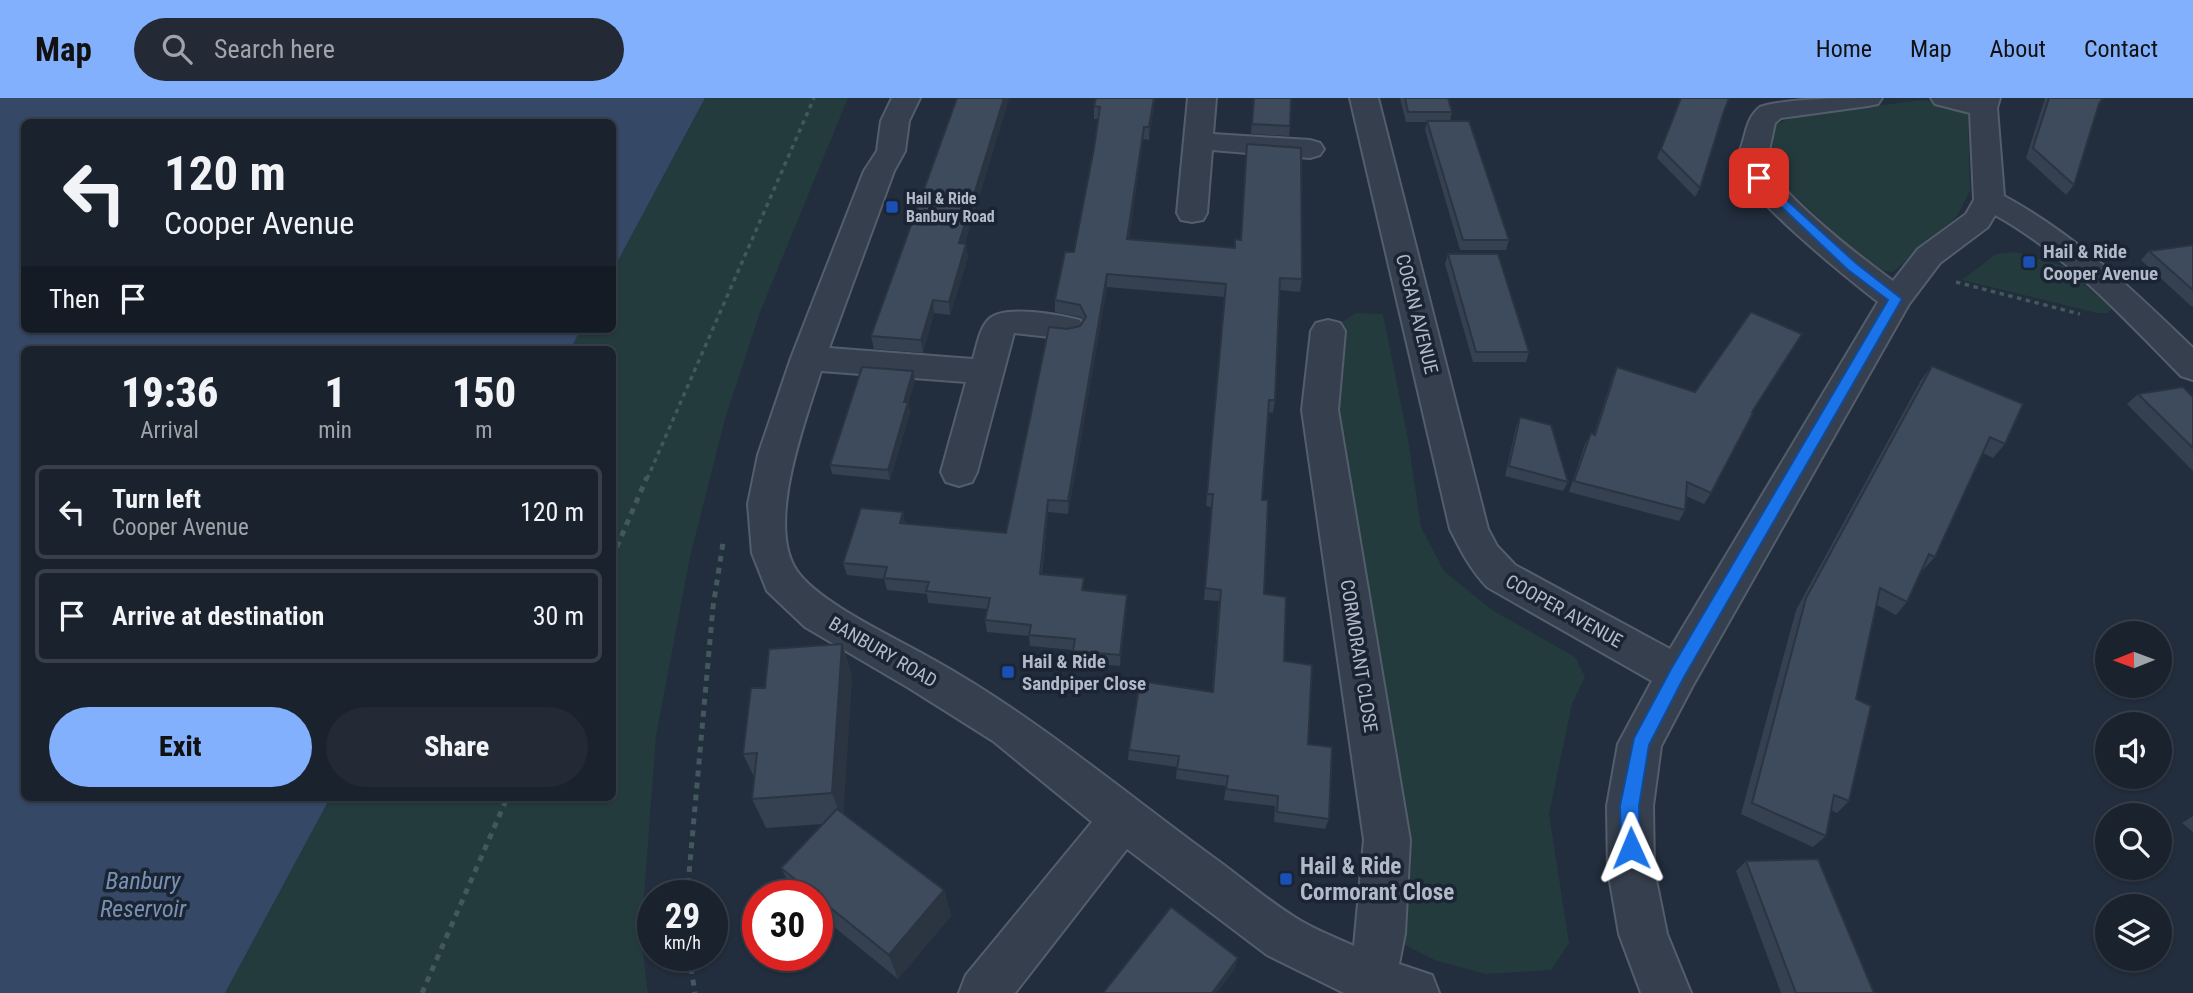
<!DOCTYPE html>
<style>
:root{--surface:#1a222e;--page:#232a36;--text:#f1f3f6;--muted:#9fa4aa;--line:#383f4a;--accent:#83b0fc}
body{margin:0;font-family:"Roboto Condensed",sans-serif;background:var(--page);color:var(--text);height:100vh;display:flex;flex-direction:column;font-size:26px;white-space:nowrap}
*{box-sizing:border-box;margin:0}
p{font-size:23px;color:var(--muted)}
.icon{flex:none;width:38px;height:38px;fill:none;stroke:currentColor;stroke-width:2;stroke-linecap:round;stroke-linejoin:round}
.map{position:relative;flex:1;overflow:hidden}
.sheet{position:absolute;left:21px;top:248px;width:595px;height:455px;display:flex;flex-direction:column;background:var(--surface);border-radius:10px;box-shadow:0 2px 5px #0004,0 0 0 2px var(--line)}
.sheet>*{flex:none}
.guide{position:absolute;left:21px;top:21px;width:595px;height:214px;border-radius:10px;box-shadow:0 2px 5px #0004,0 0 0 2px var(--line);background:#1a222e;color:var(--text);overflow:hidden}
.needle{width:46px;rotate:269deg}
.controls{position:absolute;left:2095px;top:523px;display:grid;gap:14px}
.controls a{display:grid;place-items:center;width:77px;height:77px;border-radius:50%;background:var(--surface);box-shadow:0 2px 5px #0004,0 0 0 2px var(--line);font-size:35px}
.speed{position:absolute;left:637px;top:782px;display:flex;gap:14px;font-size:35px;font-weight:700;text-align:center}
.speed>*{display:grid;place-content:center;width:91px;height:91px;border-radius:50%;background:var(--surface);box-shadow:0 2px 5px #0004,0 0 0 2px var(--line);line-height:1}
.speed small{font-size:18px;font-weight:400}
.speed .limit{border:10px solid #d22;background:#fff;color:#111}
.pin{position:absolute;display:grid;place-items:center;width:60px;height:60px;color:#fff;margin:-30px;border-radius:14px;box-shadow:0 4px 10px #0006}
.me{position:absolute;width:77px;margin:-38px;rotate:359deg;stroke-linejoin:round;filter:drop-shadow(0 0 5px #0008)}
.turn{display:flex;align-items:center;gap:24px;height:147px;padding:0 28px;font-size:32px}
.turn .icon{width:91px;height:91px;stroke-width:2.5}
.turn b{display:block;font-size:49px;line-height:60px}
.then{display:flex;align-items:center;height:66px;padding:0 28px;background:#0003;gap:14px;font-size:26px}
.eta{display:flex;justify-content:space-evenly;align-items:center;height:119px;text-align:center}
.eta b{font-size:42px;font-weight:800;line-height:49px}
.primary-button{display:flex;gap:14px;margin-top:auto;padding:14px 28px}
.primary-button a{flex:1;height:80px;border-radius:42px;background:var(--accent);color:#111;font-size:28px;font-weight:800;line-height:80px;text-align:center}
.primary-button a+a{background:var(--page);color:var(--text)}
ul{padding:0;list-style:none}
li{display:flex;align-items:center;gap:21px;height:94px;margin:0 14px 10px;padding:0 14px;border:4px solid var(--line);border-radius:10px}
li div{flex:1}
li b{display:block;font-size:26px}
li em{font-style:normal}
header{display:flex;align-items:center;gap:42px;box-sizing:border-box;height:98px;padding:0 35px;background:var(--accent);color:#111}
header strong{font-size:33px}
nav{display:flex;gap:38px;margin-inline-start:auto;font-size:24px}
.search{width:490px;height:63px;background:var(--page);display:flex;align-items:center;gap:18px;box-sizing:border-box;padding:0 24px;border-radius:38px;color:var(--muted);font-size:26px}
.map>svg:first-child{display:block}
.green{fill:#243b3e}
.water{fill:#354865}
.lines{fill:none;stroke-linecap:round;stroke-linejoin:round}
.minor-casing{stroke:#545d6b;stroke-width:4}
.path-far1{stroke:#42585b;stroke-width:3.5;stroke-dasharray:4.5 4.5;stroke-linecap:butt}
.path{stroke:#42585b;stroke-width:5;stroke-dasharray:6 6;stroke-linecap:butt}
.minor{fill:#363f4d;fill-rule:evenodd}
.wall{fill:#354050}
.shaded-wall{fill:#2b3441}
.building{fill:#3e4b5d;stroke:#2b3441;stroke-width:2}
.route{fill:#1a73e8;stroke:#114b97;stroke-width:2}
.transit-dot{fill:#1a4fb4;stroke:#1b2432;stroke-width:2.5}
.labels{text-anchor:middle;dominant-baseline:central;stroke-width:7;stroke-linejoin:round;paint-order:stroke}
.far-poi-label{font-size:16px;font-weight:bold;fill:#b2bac9;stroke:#1b2432;text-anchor:start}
.poi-label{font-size:19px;font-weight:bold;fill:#b2bac9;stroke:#1b2432;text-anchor:start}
.street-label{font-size:19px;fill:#b2bac9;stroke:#1b2432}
.near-poi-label{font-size:23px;font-weight:bold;fill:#b2bac9;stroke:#1b2432;text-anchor:start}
.near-water-label{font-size:24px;font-style:italic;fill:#7890b2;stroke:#1b2432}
</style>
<header>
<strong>Map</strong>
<div class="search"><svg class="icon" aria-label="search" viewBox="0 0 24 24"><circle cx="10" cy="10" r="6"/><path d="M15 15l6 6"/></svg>Search here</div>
<nav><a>Home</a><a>Map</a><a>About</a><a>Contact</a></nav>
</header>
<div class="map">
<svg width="2193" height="895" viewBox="0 0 2193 895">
<rect width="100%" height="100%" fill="#222d3d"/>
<g class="green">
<path d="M705,0H848L760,214L725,321L690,459L656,638L641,839L648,895H225L330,700H612V252H570L581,231H612L613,172Z"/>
<path d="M1922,2L1939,4L1968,17L1970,93L1957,118L1893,174L1871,171L1771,75L1767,64L1775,27L1795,18Z"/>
<path d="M2016,154L2064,168L2112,211L2108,215H2097L1962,182L1996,156Z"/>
<path d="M1356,215L1383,216L1408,341L1421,429L1444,473L1492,512L1575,559L1585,579L1572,606L1549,716L1569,845L1551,872L1485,876L1435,862L1381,835L1328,233Z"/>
</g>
<path class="water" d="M0,0H705L613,172L612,24H24V231H581L570,252H24V700H330L225,895H0Z"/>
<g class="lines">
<defs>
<g id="minor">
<path d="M892,0H920L909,23L905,53L894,73L829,250L973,261C977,248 979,231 989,221C1004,206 1061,217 1080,222L1084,230L1080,238L1068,241L1014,235L977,374L972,384L959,388L946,384L941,374L966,284L821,273C806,321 765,427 797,473C820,506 898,541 934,562C1038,620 1128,698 1224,767C1249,786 1274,807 1301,823C1318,833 1337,840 1354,848L1364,742L1302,312L1311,233L1316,225L1328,222L1340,225L1345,233L1338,312L1410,742L1405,835L1399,866L1432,877L1439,895H1344L1267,857L1127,751L1015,895H959L966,877L1092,724L993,643L909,590L805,529L767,493L752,455L748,406L758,357L791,260L864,73L877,53L881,23Z"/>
<path d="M1188,0H1216L1213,36L1310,42L1320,45L1324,51L1320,57L1310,60L1212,52L1207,115L1203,122L1192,124L1181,122L1177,115Z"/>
<path d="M1350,0H1378L1488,431L1497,448L1515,467L1670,551L1878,204C1850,182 1744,98 1738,67C1737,59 1743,45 1745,36C1748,25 1751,16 1760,9C1785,0 1851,0 1882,0L1878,6L1868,8L1781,20L1775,25L1766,66C1784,100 1860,159 1893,183L1918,151L1966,116L1974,102L1970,15L1935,6L1931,0H2000L1997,10L2004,98C2076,137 2134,193 2193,250V282L2181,278C2124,220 2067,157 1995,117L1988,129L1940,165L1909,206L1692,589L1661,648L1653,708L1654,772L1667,836L1691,895H1641L1619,836L1608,772L1607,708L1618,646L1652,583L1487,489C1470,471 1461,453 1450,431Z"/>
</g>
</defs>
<use href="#minor" class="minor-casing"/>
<g class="path-far1">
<path d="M1956,184L2080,216"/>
<path d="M647,381L814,0"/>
</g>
<g class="path">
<path d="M612,460L647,379"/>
<path d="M687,798L713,509L723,445"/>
<path d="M689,858L695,895"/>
<path d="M422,895L507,700"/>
</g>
<use href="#minor" class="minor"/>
</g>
<g class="wall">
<path d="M957,0H1009L965,145L968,159L950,217L934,215L923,255L874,251L871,238Z"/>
<path d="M1096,0H1155L1149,42L1143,41L1129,141L1235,150L1241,142L1247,46L1302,181L1300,194L1280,192L1275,302L1273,315L1268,314L1262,402L1264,496L1308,646L1329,721L1325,731L1274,724L1275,708L1224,702L1226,688L1176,681L1177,669L1128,662L1129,652L1212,593L1219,503L1204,502L1211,409L1206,408L1224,199L1107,189L1068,416L1048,414L1042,477L1127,508L1120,568L1073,564V552L1030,548L1029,538L987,534L985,522L987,511L928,505L927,496L887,492L884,481L847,477L843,465L903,414L905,426L1006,435L1067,231L1080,228L1083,224L1081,219L1055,214V202L1074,154L1094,50L1099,21H1094V8Z"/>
<path d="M1253,0L1290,28L1289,38L1251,36Z"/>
<path d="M1400,0H1448L1452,14L1450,23L1509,142L1506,152H1460L1425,32L1427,24H1406Z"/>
<path d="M1681,0L1723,16L1700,90L1695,99L1657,60Z"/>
<path d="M2045,0H2103L2099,6L2074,87L2066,97L2026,60Z"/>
<path d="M2193,147V208H2191L2141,162L2149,153Z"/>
<path d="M1448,156L1529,254L1526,264H1473L1445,166Z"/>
<path d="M1932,268L2005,346L1993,360L1983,355L1935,459L1923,472H1922L1907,504L1896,517L1877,507L1856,601L1849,703L1837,715L1831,712L1826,738L1813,749L1741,716L1796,512L1921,282Z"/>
<path d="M1617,269L1752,314L1711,395L1704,406L1686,398L1685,412L1679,423L1569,394L1585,346L1591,335L1594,336L1612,280Z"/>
<path d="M915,283L908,304L910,314L890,382L832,376L830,367Z"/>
<path d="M2138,296L2193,299V373L2127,306Z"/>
<path d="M1520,319L1568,384L1563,393L1505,378L1516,329Z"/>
<path d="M842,546L852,578L843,716L944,792L951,818L898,881L817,815V798H796L795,797L781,770L823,726L766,730L752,701L754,679L743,656L765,590Z"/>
<path d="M2193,718V734L2182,725Z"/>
<path d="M1746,763L1874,895H1781L1736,773Z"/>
</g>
<g class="shaded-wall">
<path d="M1004,0H1009L961,158L959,145Z"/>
<path d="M1154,0H1155L1149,42V29Z"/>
<path d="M1144,29L1143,41L1127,154V141Z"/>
<path d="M966,146L968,159L950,217L949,204Z"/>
<path d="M1107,176V189L1068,416V403Z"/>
<path d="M933,202L934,215L923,255L921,242Z"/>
<path d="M913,273L915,283L906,313L904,304Z"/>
<path d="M908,304L910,314L890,382L888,372Z"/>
<path d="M1048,402V414L1040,488V476Z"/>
<path d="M903,414L906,426L900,425Z"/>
<path d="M1127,497V508L1120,568V557Z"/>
<path d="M842,546L852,578L843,724L832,695Z"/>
<path d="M944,792L951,818L898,881L889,857Z"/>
<path d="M1238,860L1235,871L1217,895H1212Z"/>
</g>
<g class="building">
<path d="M957,0H1004L959,145L966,146L949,204L933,202L921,242L871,238Z"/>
<path d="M1096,0H1154L1149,29H1144L1127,141L1235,150V141L1241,142L1247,46L1301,50L1302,181L1280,180L1275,302H1269L1262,402H1268L1264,496L1286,499L1284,563L1312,567L1308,646L1332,649L1329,721L1277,714L1278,698L1226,691L1228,678L1177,671L1179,658L1129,652L1140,583L1213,594L1221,492L1205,490L1213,396H1207L1226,186L1107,176L1068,403L1048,402L1040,476L1084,480L1082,492L1127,497L1120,557L1073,553L1075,541L1029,537L1031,527L985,522L990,500L926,493L929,484L884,480L887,469L843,465L861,410L903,414L900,425L1006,435L1049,229L1067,231L1080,228L1086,219L1080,207L1055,202L1065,154H1074L1094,50L1100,9L1094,8Z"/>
<path d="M1254,0H1291L1290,28L1252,26Z"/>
<path d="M1405,0H1448L1452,14H1408Z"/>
<path d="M1681,0H1729L1723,16L1700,90L1661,51Z"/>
<path d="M2049,0H2103L2099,6L2074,87L2033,50Z"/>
<path d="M1427,23H1469L1509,142H1463Z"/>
<path d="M2193,147V192L2149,153Z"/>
<path d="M1448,156H1498L1529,254H1476Z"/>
<path d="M1751,214L1802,236L1752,314L1753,315L1711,395L1687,384L1685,412L1574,383L1591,335L1595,337L1617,269L1695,294Z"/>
<path d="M1932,268L2023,306L2005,346L1990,339L1935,459L1929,456L1907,504L1880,490L1856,601L1871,608L1849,703L1834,697L1826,738L1752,705L1806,500Z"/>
<path d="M862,269L913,273L904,304H908L888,372L830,367Z"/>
<path d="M2183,289L2193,299V350L2138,296Z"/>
<path d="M1520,319L1551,327L1568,384L1509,368Z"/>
<path d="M842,546L832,695L752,701L757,655L743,656L751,590H765L769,551Z"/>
<path d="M837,711L944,792L889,857L817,799V798H816L781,770Z"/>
<path d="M1818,761L1874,895H1796L1746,763Z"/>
<path d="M1171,809L1238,860L1212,895H1103Z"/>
</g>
<path class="route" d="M1759,77L1857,166L1902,201L1683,581L1649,647L1639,708L1640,750L1638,757L1631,759L1624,757L1621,750L1620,708L1634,640L1671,571L1888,202L1848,172L1754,83V78Z"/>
<g class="transit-dot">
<rect x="885" y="102" width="14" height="14" rx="3.5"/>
<rect x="2022" y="157" width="14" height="14" rx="3.5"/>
<rect x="1001" y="567" width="14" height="14" rx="3.5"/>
<rect x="1279" y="774" width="14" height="14" rx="3.5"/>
</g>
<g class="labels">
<g class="far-poi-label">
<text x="906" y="100">Hail &amp; Ride<tspan x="906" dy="18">Banbury Road</tspan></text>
</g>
<g class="poi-label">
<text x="2043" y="153">Hail &amp; Ride<tspan x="2043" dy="22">Cooper Avenue</tspan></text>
<text x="1022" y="563">Hail &amp; Ride<tspan x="1022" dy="22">Sandpiper Close</tspan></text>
</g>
<g class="street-label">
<text transform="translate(1417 216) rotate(76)">COGAN AVENUE</text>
<text transform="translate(1564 513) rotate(29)">COOPER AVENUE</text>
<text transform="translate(883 554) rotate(30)">BANBURY ROAD</text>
<text transform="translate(1359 558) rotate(81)">CORMORANT CLOSE</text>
</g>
<g class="near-poi-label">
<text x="1300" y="768">Hail &amp; Ride<tspan x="1300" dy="26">Cormorant Close</tspan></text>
</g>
<g class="near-water-label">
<text x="143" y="783">Banbury<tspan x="143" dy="28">Reservoir</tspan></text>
</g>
</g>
</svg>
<div class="controls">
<a><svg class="needle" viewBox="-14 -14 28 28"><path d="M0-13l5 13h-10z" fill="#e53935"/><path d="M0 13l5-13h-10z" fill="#9fa4aa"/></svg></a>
<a><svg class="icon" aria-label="sound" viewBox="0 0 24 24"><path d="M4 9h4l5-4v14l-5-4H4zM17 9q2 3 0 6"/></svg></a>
<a><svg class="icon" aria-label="search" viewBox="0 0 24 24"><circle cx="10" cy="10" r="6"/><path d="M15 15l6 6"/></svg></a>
<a><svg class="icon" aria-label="layers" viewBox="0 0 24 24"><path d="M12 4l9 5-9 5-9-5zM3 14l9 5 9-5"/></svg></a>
</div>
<div class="speed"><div>29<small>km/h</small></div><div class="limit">30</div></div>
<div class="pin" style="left:1759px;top:80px;background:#d93025"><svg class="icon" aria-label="arrive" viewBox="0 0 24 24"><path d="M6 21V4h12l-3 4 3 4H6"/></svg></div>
<svg class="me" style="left:1631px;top:750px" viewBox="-20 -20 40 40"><path d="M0-17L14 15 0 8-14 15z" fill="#1a73e8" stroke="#fff" stroke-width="4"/></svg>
<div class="guide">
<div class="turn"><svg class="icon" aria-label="left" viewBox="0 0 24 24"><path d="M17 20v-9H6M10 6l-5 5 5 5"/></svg><div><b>120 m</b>Cooper Avenue</div></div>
<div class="then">Then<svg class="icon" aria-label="arrive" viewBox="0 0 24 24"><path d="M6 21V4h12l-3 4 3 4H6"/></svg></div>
</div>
<section class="sheet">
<div class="eta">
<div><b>19:36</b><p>Arrival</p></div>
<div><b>1</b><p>min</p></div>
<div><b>150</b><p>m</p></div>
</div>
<ul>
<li><svg class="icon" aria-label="left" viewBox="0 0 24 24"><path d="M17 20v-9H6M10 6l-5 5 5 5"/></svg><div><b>Turn left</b><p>Cooper Avenue</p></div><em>120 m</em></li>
<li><svg class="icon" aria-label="arrive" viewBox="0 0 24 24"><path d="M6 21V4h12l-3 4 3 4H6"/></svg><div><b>Arrive at destination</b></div><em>30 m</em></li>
</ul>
<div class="primary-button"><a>Exit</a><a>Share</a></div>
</section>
</div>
